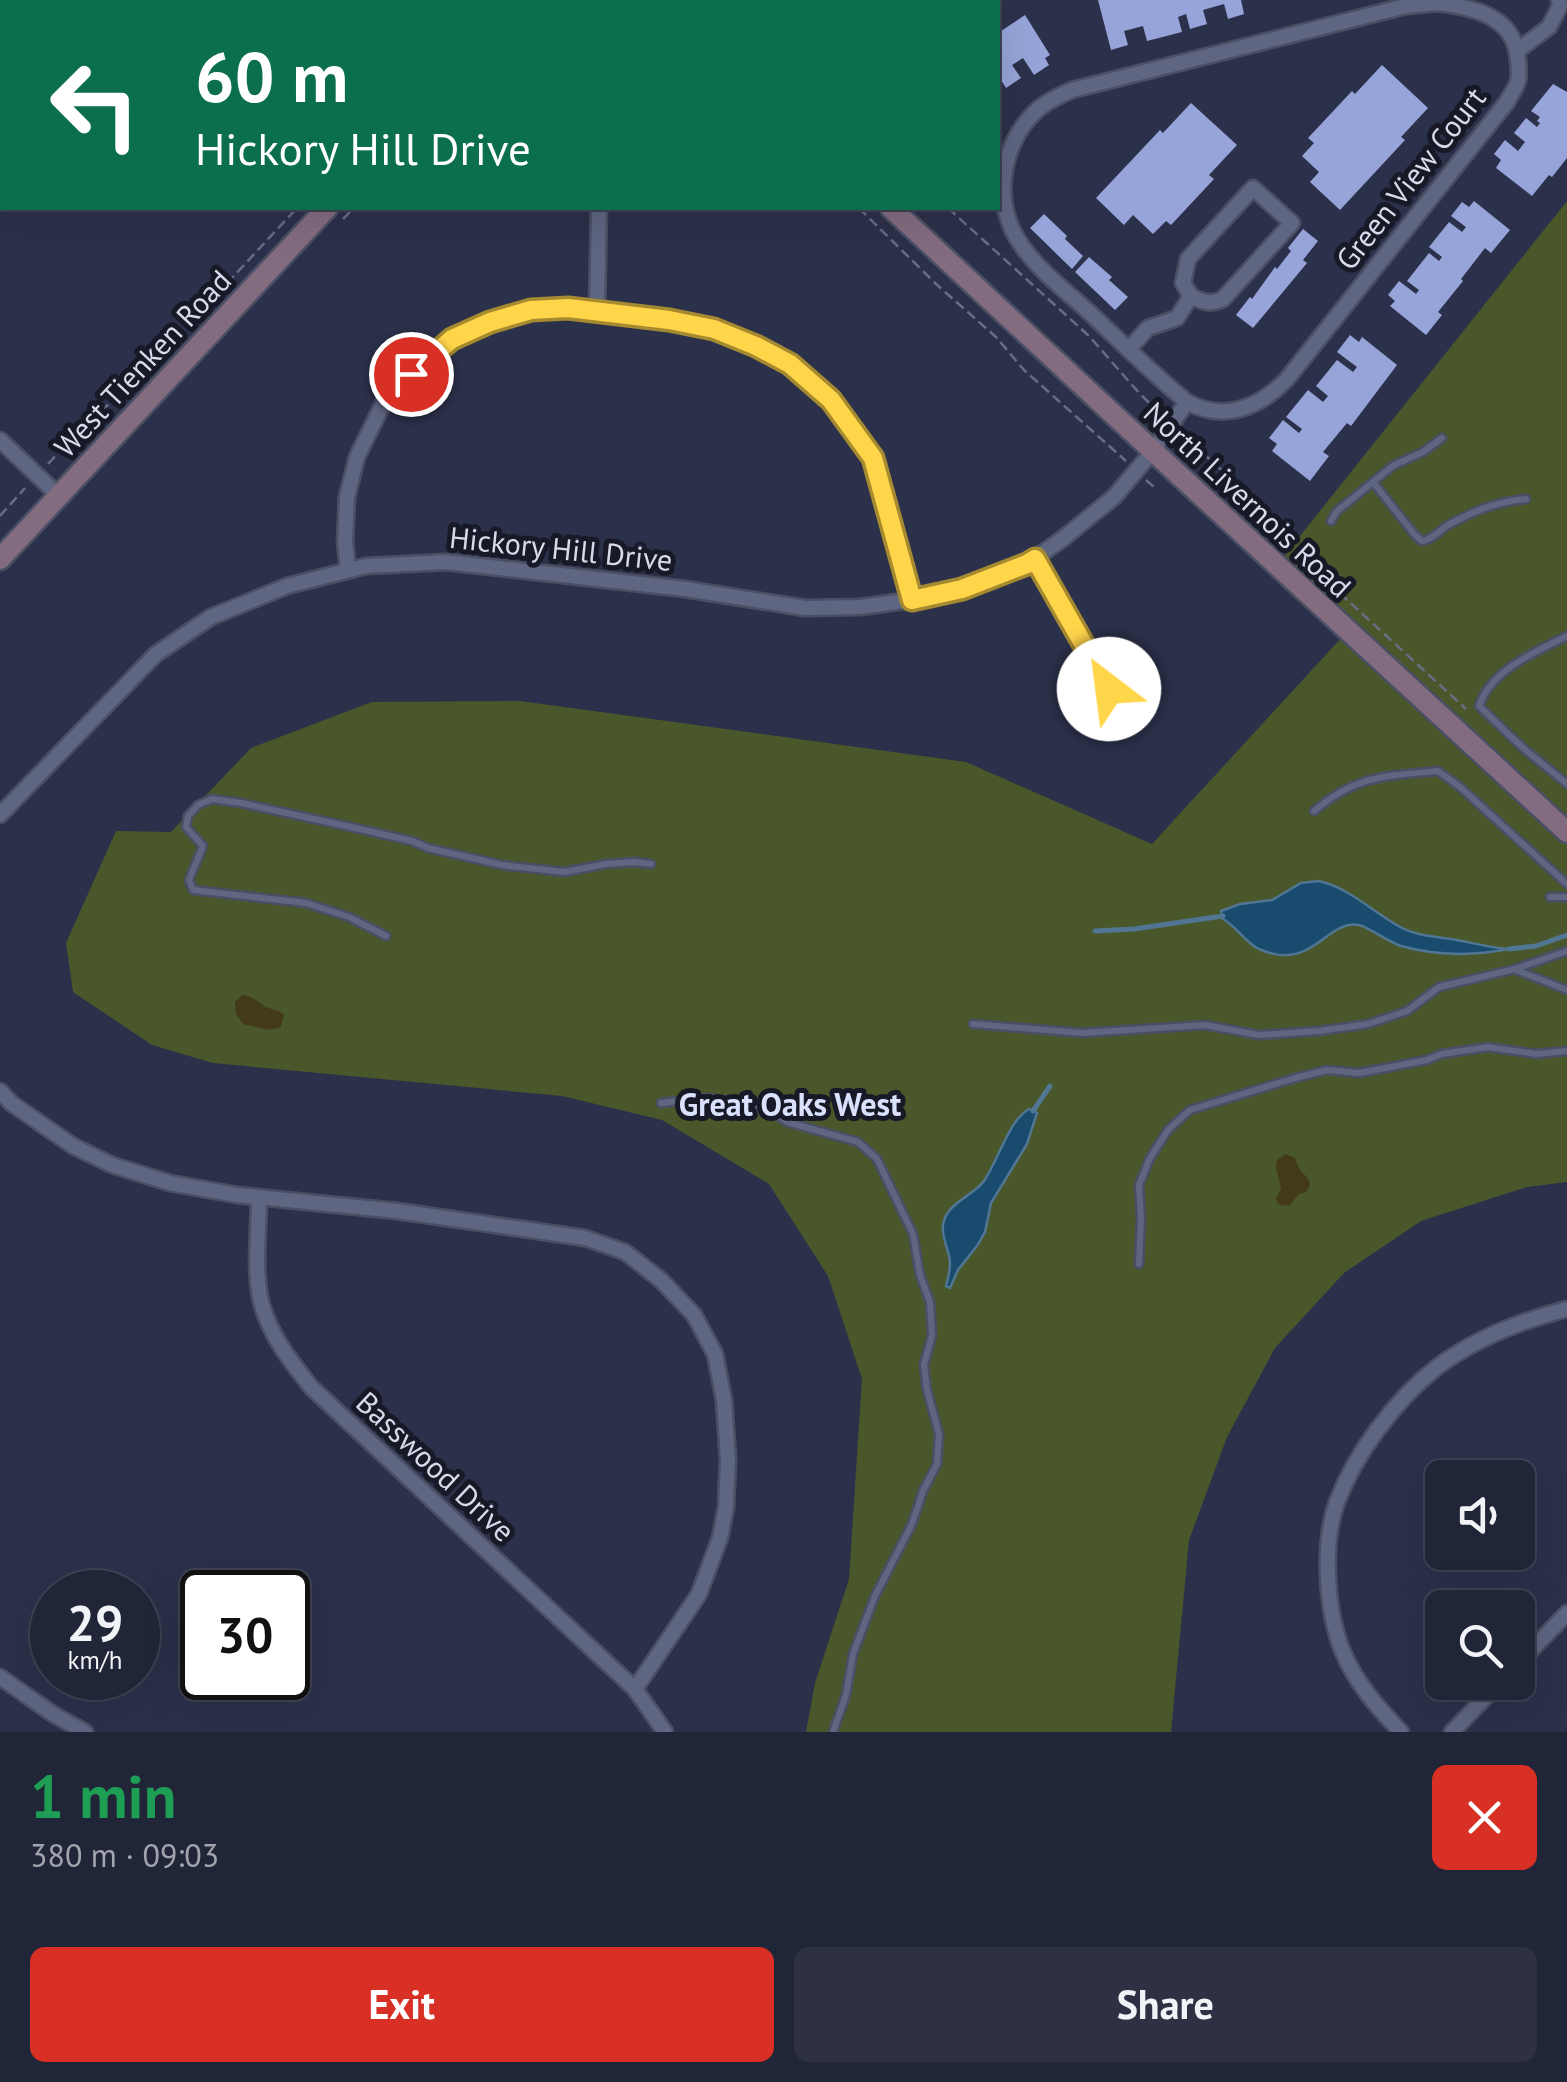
<!DOCTYPE html>
<meta charset="utf-8">
<style>
:root{--surface:#212538;--page:#2d3143;--text:#f1f3f6;--muted:#a2a5ae;--line:#3e4253;--accent:#d93025}
body{margin:0;font-family:"PT Sans",sans-serif;background:var(--page);color:var(--text);height:100vh;display:flex;flex-direction:column;font-size:38px;white-space:nowrap}
*{box-sizing:border-box;margin:0}
p{font-size:32px;color:var(--muted)}
.icon{flex:none;width:55px;height:55px;fill:none;stroke:currentColor;stroke-width:2;stroke-linecap:round;stroke-linejoin:round}
.map{position:relative;height:1732px;overflow:hidden}
.details{display:flex;flex-direction:column;background:var(--surface);flex:1}
.details>*{flex:none}
.guide{position:absolute;left:0px;top:0px;width:1000px;height:210px;box-shadow:0 10px 40px #0002,0 0 0 2px var(--line);background:#0b6e4f;color:#fff;overflow:hidden}
.controls{position:absolute;left:1425px;top:1460px;display:grid;gap:20px}
.controls a{display:grid;place-items:center;width:110px;height:110px;border-radius:15px;background:var(--surface);box-shadow:0 10px 40px #0002,0 0 0 2px var(--line);font-size:50px}
.speed{position:absolute;left:30px;top:1570px;display:flex;gap:20px;font-size:50px;font-weight:700;text-align:center}
.speed>*{display:grid;place-content:center;width:130px;height:130px;border-radius:50%;background:var(--surface);box-shadow:0 10px 40px #0002,0 0 0 2px var(--line);line-height:1}
.speed small{font-size:25px;font-weight:400}
.speed .limit{border:5px solid #111;border-radius:15px;background:#fff;color:#111}
.pin{position:absolute;display:grid;place-items:center;width:85px;height:85px;color:#fff;margin:-42px;border:5px solid #fff;border-radius:50%;box-shadow:0 2px 10px #0007}
.me{position:absolute;width:110px;margin:-55px;rotate:330deg;stroke-linejoin:round;filter:drop-shadow(0 0 8px #0008)}
.turn{display:flex;align-items:center;gap:35px;height:210px;padding:0 30px;font-size:45px}
.turn .icon{width:130px;height:130px;stroke-width:2.5}
.turn b{display:block;font-size:70px;line-height:85px}
.round{display:grid;place-items:center;flex:none;width:105px;height:105px;border-radius:15px;background:var(--page)}
.overview{display:flex;align-items:center;justify-content:space-between;height:170px;padding:0 30px}
h1{font-size:60px;font-weight:800;line-height:75px;color:#1e9e55}
.cta{display:flex;gap:20px;margin-top:auto;padding:20px 30px}
.cta a{flex:1;height:115px;border-radius:15px;background:var(--accent);color:#fff;font-size:40px;font-weight:800;line-height:115px;text-align:center}
.cta a+a{background:var(--page);color:var(--text)}
.map>svg:first-child{display:block}
.green{fill:#49572a}
.sand{fill:#433a1a}
.water{fill:#184b6d;stroke:#517693;stroke-width:2.5}
.lines{fill:none;stroke-linecap:round;stroke-linejoin:round}
.stream{stroke:#517693;stroke-width:5}
.building{fill:#97a4d9}
.lane-casing{stroke:#4a4f64;stroke-width:11}
.street-casing{stroke:#4a4f64;stroke-width:19}
.secondary-casing{stroke:#4a4f64;stroke-width:25}
.path{stroke:#686d84;stroke-width:2.5;stroke-dasharray:10 5;stroke-linecap:butt}
.lane{stroke:#5f6682;stroke-width:6}
.street{stroke:#5f6682;stroke-width:14}
.secondary{stroke:#846c80;stroke-width:20}
.route-casing{stroke:#a68a30;stroke-width:25}
.route{stroke:#ffd54a;stroke-width:18}
.labels{text-anchor:middle;dominant-baseline:central;stroke-width:10;stroke-linejoin:round;paint-order:stroke}
.street-label{font-size:30px;fill:#d6dbeb;stroke:#171a26}
.neighbourhood-label{font-size:32px;font-weight:bold;fill:#dae1fc;stroke:#171a26}
</style>
<div class="map">
<svg width="1567" height="1732" viewBox="0 0 1567 1732">
<rect width="100%" height="100%" fill="#2c314b"/>
<path class="green" d="M1567,201V1182L1527,1187L1421,1221L1344,1273L1275,1348L1227,1437L1189,1540L1171,1732H806L815,1683L849,1579L862,1379L828,1276L769,1184L662,1120L562,1096L213,1063L152,1045L73,992L66,943L116,831L171,832L251,748L372,702L520,701L966,762L1152,844L1355,623L1284,556Z"/>
<g class="sand">
<path d="M242,995C253,996 257,1002 266,1007C273,1010 278,1010 284,1014L281,1027L269,1030L243,1024L236,1014L235,1002Z"/>
<path d="M1286,1154L1295,1158C1296,1161 1297,1165 1299,1168C1305,1178 1315,1180 1306,1192L1299,1194L1290,1205L1282,1206L1278,1203L1276,1199L1281,1188L1276,1168L1277,1160Z"/>
</g>
<g class="water">
<path d="M1318,881C1347,886 1374,913 1400,927C1420,938 1441,936 1462,941C1478,944 1493,948 1509,949C1473,956 1437,956 1401,946C1389,942 1366,926 1359,925C1326,919 1313,973 1259,949C1245,942 1237,927 1223,919L1221,911L1240,904L1272,900L1301,883Z"/>
<path d="M1029,1109L1037,1113L1027,1144L991,1203L985,1232L977,1246L958,1270L950,1288L946,1286C948,1279 950,1271 950,1263C950,1251 941,1238 943,1225C946,1203 972,1197 984,1181C998,1161 1009,1120 1029,1109Z"/>
</g>
<g class="lines">
<g class="stream">
<path d="M1095,931L1134,929L1223,916"/>
<path d="M1509,949L1536,946L1567,935"/>
<path d="M1033,1111L1050,1086"/>
</g>
</g>
<g class="building">
<path d="M1098,0H1241L1244,14L1228,19L1224,4L1203,10L1207,24L1190,29L1186,14L1178,17L1182,32L1147,41L1143,26L1124,31L1128,45L1111,50Z"/>
<path d="M1025,15L1050,55L1045,58L1049,65L1034,75L1023,58L1012,65L1021,78L1006,88L998,75V24L1001,31Z"/>
<path d="M1382,65L1428,108L1401,137L1405,140L1340,210L1310,182L1319,172L1302,156L1314,143L1308,138L1352,91L1355,94Z"/>
<path d="M1553,84L1567,92V158L1552,177L1549,175L1532,196L1496,168L1501,160L1494,154L1505,140L1518,151L1525,142L1514,133L1526,118L1537,127L1540,123L1537,121L1540,117L1531,111Z"/>
<path d="M1191,103L1237,145L1209,175L1214,179L1171,225L1166,221L1153,234L1133,215L1124,225L1096,198L1160,130L1163,133Z"/>
<path d="M1474,201L1510,230L1491,253L1485,248L1461,279L1463,281L1438,312L1442,315L1426,335L1390,306L1395,301L1388,295L1399,281L1416,294L1419,290L1407,281L1429,253L1439,261L1442,257L1429,247L1449,222L1462,232L1466,227L1451,216L1462,202L1469,207Z"/>
<path d="M1044,214L1067,236L1065,239L1083,256L1072,269L1030,228Z"/>
<path d="M1303,229L1318,241L1303,260L1307,263L1253,328L1236,315L1250,297L1252,299L1275,267L1277,269L1291,251L1288,248Z"/>
<path d="M1089,257L1112,277L1109,280L1128,297L1115,310L1075,272Z"/>
<path d="M1350,335L1359,342L1362,337L1397,365L1351,426L1347,423L1323,452L1329,456L1310,481L1272,451L1277,444L1269,438L1283,420L1299,433L1302,429L1286,417L1308,390L1323,402L1328,396L1316,386L1337,360L1353,372L1357,367L1337,352Z"/>
</g>
<g class="lines">
<defs>
<g id="lane">
<path d="M1373,482L1415,535L1422,541C1434,539 1439,530 1450,524C1476,510 1496,502 1526,499"/>
<path d="M1331,521L1337,511L1394,465L1423,452L1442,438"/>
<path d="M1567,636C1535,652 1491,670 1479,706L1523,748L1567,784"/>
<path d="M1314,811C1356,775 1386,776 1438,771L1460,787L1567,884"/>
<path d="M1550,897H1567"/>
<path d="M386,936L349,917L306,903L193,890L189,880L203,846L186,827L188,816L198,805L212,799L241,803L351,827L412,841L428,848L502,865L564,872L606,864L633,862L651,864"/>
<path d="M1516,970L1567,990"/>
<path d="M973,1024L1082,1033L1205,1025L1259,1035L1319,1031L1368,1024L1407,1011L1439,987L1515,969L1567,951"/>
<path d="M661,1103L707,1098L736,1102L773,1112L787,1122L858,1142L877,1159L913,1234L920,1275L930,1302L932,1335L924,1365L927,1390L939,1434L937,1464L923,1491L912,1524L875,1596L853,1654L846,1695L833,1732"/>
<path d="M1139,1264L1141,1218L1139,1185L1150,1158L1168,1130L1190,1110L1295,1078L1327,1070L1359,1073L1427,1060L1441,1054L1488,1047L1536,1054L1567,1051"/>
</g>
<g id="street">
<path d="M1438,3C1469,7 1507,14 1516,48C1518,58 1520,71 1518,81C1516,88 1510,96 1507,102L1287,379C1259,408 1224,422 1187,402C1153,374 1122,343 1090,313C1063,288 1028,263 1012,229C995,191 1004,144 1033,114C1043,103 1058,96 1072,90L1406,6Z"/>
<path d="M1517,51L1549,27L1560,6L1559,0"/>
<path d="M597,310L599,208"/>
<path d="M1129,349L1148,328L1177,318L1191,296L1183,283L1188,259L1253,188L1292,223L1223,299C1212,305 1202,302 1191,296"/>
<path d="M0,440L59,496"/>
<path d="M1035,559L1109,689"/>
<path d="M348,570L345,542L347,497L357,457L384,402L411,374L452,339L490,322L531,310L568,308L669,319L714,329L756,346L790,364L831,400L873,458L912,600"/>
<path d="M0,815L156,654L211,617L287,586L366,566L446,562L685,589L805,608L860,607L912,600L962,589L1027,564L1061,540L1114,497L1153,451L1187,402"/>
<path d="M0,1091L11,1103L73,1146L112,1165L170,1183L237,1195L397,1211L585,1238L625,1252L662,1281L694,1315L715,1354L724,1400L728,1459L726,1507L720,1538L699,1594L635,1689"/>
<path d="M259,1197C259,1231 252,1283 265,1314C275,1342 293,1364 311,1387L635,1689L665,1732"/>
<path d="M1518,1664L1567,1613"/>
<path d="M0,1677L53,1714L85,1732"/>
<path d="M1401,1732C1379,1709 1355,1682 1343,1652C1326,1612 1322,1543 1337,1502C1355,1454 1395,1400 1436,1368C1475,1338 1520,1321 1567,1309"/>
<path d="M1452,1732L1500,1682"/>
</g>
<g id="secondary">
<path d="M642,0L645,2"/>
<path d="M672,0L673,2"/>
<path d="M711,0L713,2"/>
<path d="M501,2L503,0"/>
<path d="M537,2L540,0"/>
<path d="M891,208L1153,451L1567,832"/>
<path d="M0,559L327,208"/>
</g>
</defs>
<use href="#lane" class="lane-casing"/>
<use href="#street" class="street-casing"/>
<use href="#secondary" class="secondary-casing"/>
<g class="path">
<path d="M596,0L601,2"/>
<path d="M467,2L469,0"/>
<path d="M565,2L571,0"/>
<path d="M859,208L936,284L996,337L1024,370L1126,461"/>
<path d="M948,208L1089,336L1140,394L1162,415"/>
<path d="M343,219L354,208"/>
<path d="M1182,434L1253,499L1280,537L1296,553L1466,709"/>
<path d="M48,464L95,414L125,393L297,208"/>
<path d="M1146,480L1155,488"/>
<path d="M0,516L25,488"/>
</g>
<use href="#lane" class="lane"/>
<use href="#street" class="street"/>
<use href="#secondary" class="secondary"/>
</g>
<g class="lines">
<defs>
<path id="route" d="M411,374L452,339L490,322L531,310L568,308L669,320L714,329L756,346L790,364L831,400L873,458L912,600L962,589L1027,564L1035,559L1109,689"/>
</defs>
<use href="#route" class="route-casing"/>
<use href="#route" class="route"/>
</g>
<g class="labels">
<g class="street-label">
<text transform="translate(1410 178) rotate(-52)">Green View Court</text>
<text transform="translate(142 363) rotate(-47)">West Tienken Road</text>
<text transform="translate(1248 499) rotate(43)">North Livernois Road</text>
<text transform="translate(561 548) rotate(6)">Hickory Hill Drive</text>
<text transform="translate(436 1466) rotate(43)">Basswood Drive</text>
</g>
<g class="neighbourhood-label">
<text x="790" y="1104">Great Oaks West</text>
</g>
</g>
</svg>
<div class="controls">
<a><svg class="icon" aria-label="sound" viewBox="0 0 24 24"><path d="M4 9h4l5-4v14l-5-4H4zM17 9q2 3 0 6"/></svg></a>
<a><svg class="icon" aria-label="search" viewBox="0 0 24 24"><circle cx="10" cy="10" r="6"/><path d="M15 15l6 6"/></svg></a>
</div>
<div class="speed"><div>29<small>km/h</small></div><div class="limit">30</div></div>
<div class="pin" style="left:411px;top:374px;background:#d93025"><svg class="icon" aria-label="arrive" viewBox="0 0 24 24"><path d="M6 21V4h12l-3 4 3 4H6"/></svg></div>
<svg class="me" style="left:1109px;top:689px" viewBox="-20 -20 40 40"><circle r="19" fill="#fff"/><path d="M0-13L10 11 0 6-10 11z" fill="#ffd54a"/></svg>
<div class="guide">
<div class="turn"><svg class="icon" aria-label="left" viewBox="0 0 24 24"><path d="M17 20v-9H6M10 6l-5 5 5 5"/></svg><div><b>60 m</b>Hickory Hill Drive</div></div>
</div>
</div>
<section class="details">
<div class="overview"><div><h1>1 min</h1><p>380 m · 09:03</p></div><a class="round" style="background:#d93025;color:#fff"><svg class="icon" aria-label="close" viewBox="0 0 24 24"><path d="M6 6l12 12M18 6L6 18"/></svg></a></div>
<div class="cta"><a>Exit</a><a>Share</a></div>
</section>
